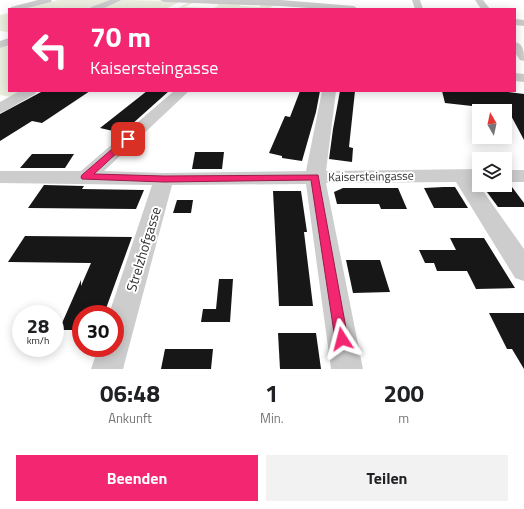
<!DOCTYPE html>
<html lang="de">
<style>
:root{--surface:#fff;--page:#f2f2f2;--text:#202124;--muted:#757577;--accent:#f32771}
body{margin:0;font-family:"Titillium Web",sans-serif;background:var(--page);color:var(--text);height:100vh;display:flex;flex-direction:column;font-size:15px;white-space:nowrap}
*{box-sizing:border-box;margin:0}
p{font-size:13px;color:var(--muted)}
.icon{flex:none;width:22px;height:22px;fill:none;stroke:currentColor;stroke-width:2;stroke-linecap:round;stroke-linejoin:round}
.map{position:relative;height:369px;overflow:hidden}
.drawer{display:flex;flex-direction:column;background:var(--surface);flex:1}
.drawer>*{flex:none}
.banner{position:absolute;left:8px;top:8px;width:508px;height:84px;border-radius:0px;box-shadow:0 2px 10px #0003;background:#f32771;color:#fff;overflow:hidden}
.needle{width:26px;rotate:351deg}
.controls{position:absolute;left:472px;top:104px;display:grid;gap:8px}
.controls a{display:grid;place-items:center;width:40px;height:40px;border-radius:0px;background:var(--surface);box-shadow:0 2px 10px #0003;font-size:20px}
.speed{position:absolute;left:12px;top:305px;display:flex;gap:8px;font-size:20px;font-weight:700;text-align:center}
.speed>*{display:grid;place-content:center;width:52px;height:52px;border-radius:50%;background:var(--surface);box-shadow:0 2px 10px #0003;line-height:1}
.speed small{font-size:10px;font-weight:400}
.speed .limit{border:6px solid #d22;background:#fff;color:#111}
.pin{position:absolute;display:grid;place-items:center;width:34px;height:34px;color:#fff;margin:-17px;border-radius:8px;box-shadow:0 2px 6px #0006}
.me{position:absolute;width:44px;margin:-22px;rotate:351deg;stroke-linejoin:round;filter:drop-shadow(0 0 3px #0008)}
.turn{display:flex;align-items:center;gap:14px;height:84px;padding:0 16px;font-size:18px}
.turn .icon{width:52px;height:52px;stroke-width:2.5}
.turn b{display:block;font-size:28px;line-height:34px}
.eta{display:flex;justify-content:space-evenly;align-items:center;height:68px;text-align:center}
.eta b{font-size:24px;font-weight:700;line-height:28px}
.cta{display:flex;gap:8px;margin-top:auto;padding:8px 16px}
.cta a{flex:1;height:46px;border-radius:0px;background:var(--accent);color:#fff;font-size:16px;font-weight:700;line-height:46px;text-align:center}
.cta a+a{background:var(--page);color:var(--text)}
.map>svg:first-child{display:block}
.green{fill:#ebeede}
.building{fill:#171717}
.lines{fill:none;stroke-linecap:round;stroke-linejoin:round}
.minor{fill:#cdcdcd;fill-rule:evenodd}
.route{fill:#f32771;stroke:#9e1949}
.labels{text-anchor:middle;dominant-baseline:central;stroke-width:4;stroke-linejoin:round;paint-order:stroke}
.street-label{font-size:12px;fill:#303030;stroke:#fff}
.near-street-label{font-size:14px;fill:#303030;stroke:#fff}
</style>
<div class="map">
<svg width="524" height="369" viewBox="0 0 524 369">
<rect width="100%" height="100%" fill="#fff"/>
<g class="green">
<path d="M58,0H111L87,9H24Z"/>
<path d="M123,0L178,1L179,2L166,9H100Z"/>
<path d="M189,2H195L184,7L214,8L219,5L207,3H241L240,6L260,7L261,4L274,5L269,9H177Z"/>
<path d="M9,13V32L0,31V15Z"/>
<path d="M9,43V91H22L10,97L0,95V47Z"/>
</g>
<g class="building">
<path d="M43,91H90L42,123L32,121L0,141V114Z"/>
<path d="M147,91H169L122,133L100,128Z"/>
<path d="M300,91H320L316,112L302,161L282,158V156L269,153L285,116L290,117Z"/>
<path d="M340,91H355L349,147L353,148L352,162L329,159L333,129Z"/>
<path d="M442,91H500L524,94V140L508,110L445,103Z"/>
<path d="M195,152H224L222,169H192Z"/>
<path d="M32,154H74L65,168H20Z"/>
<path d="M44,185L84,186L82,189L144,190L136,209L28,208Z"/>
<path d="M444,187H455L468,208H434L424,188Z"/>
<path d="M512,187L524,203V207H498L484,188Z"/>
<path d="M343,188H398L407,209H381L379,204H337L334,192Z"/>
<path d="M273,191H301L307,232H304L313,306H279Z"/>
<path d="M177,200H193L191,213H173Z"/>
<path d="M25,236L132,237L104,314H81V330H59L81,280V286L91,263L8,262Z"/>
<path d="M450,238H484L515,288L476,289L467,271H437L434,263H425L419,250H456Z"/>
<path d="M346,260H380L390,292L353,293Z"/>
<path d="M219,279H233L230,322H201L203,309H216Z"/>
<path d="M489,313H524V369L512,349H507Z"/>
<path d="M278,333H316L321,369H280Z"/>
<path d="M165,349H213L211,369H161Z"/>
</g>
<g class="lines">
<g class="minor">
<path d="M38,0H52L51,2L24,9H10L11,7Z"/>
<path d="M110,0H122L102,9H90L91,7Z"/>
<path d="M160,0H281L354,6L358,9H322L281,6L164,2Z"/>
<path d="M412,0H420L423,9H415Z"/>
<path d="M475,0H483L490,9H481Z"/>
<path d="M515,19L524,20V26L515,25Z"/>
<path d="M9,38V45L0,48V41Z"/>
<path d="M515,42C524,44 524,52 524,61L520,60L515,53Z"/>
<path d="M515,73L524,74V82L515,81Z"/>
<path d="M20,91H37L35,94L5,111L0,113V102Z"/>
<path d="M174,91H189L104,171L164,173L306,171L322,91H336L326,171L479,169V181H476L524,249V281L515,278L456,182L326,183L363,369H331L306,184L172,185L123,369H91L98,348H115V314H109L152,185L0,183V171H81Z"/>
<rect x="505" y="170" width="19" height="12"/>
</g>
</g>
<path class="route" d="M128,136L132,139L131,140L94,174L164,176L318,175L348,339L346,343L342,345L337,343L335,339L311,180L164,182L82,179L81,177L82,175L126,137Z"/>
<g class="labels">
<g class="street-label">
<text transform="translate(371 176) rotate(-1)">Kaisersteingasse</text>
</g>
<g class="near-street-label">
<text transform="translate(143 249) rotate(-73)">Strelzhofgasse</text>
</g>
</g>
</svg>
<div class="controls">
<a><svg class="needle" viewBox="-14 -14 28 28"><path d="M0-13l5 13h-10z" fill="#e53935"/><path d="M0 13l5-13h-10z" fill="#757577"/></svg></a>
<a><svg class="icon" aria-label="layers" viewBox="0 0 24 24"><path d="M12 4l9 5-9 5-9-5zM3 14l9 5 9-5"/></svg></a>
</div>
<div class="speed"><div>28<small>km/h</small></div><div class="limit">30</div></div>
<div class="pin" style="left:128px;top:139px;background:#d93025"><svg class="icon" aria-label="arrive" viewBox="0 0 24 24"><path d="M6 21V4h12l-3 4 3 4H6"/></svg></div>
<svg class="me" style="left:342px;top:339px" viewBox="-20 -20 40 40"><path d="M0-17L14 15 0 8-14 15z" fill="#f32771" stroke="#fff" stroke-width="4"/></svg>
<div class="banner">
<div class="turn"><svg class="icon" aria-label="left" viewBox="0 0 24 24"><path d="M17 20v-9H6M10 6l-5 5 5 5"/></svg><div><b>70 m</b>Kaisersteingasse</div></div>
</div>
</div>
<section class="drawer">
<div class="eta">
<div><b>06:48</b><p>Ankunft</p></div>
<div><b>1</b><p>Min.</p></div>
<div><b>200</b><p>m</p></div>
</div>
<div class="cta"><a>Beenden</a><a>Teilen</a></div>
</section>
